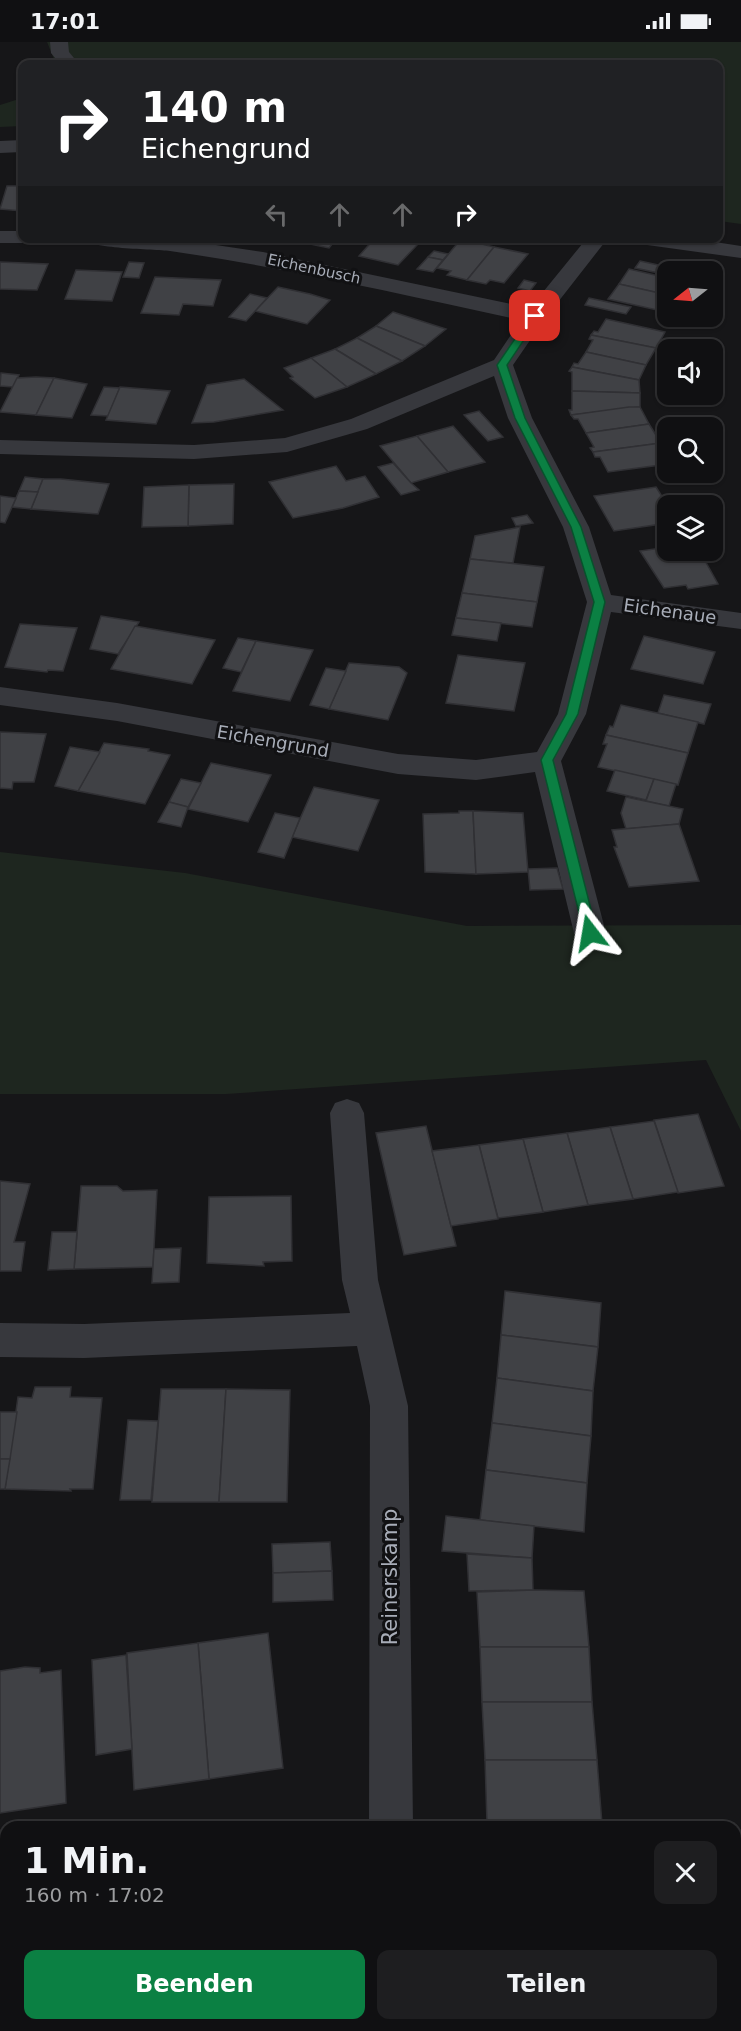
<!DOCTYPE html>
<html lang="de">
<meta charset="utf-8">
<style>
:root{--surface:#101012;--page:#1e1e20;--text:#f1f3f6;--muted:#9c9d9f;--line:#303032;--accent:#0b8043}
body{margin:0;font-family:"DejaVu Sans",sans-serif;background:var(--page);color:var(--text);height:100vh;display:flex;flex-direction:column;font-size:22px;white-space:nowrap}
*{box-sizing:border-box;margin:0}
p{font-size:20px;color:var(--muted)}
.icon{flex:none;width:33px;height:33px;fill:none;stroke:currentColor;stroke-width:2;stroke-linecap:round;stroke-linejoin:round}
.map{position:relative;flex:1;overflow:hidden}
.panel{position:absolute;left:0px;top:1779px;width:741px;height:210px;display:flex;flex-direction:column;background:var(--surface);border-radius:18px 18px 0 0;box-shadow:0 2px 4px #0004,0 0 0 2px var(--line)}
.panel>*{flex:none}
.banner{position:absolute;left:18px;top:18px;width:705px;height:183px;border-radius:12px;box-shadow:0 2px 4px #0004,0 0 0 2px var(--line);background:#202124;color:#fff;overflow:hidden}
.needle{width:39px;rotate:253deg}
.fabs{position:absolute;left:657px;top:219px;display:grid;gap:12px}
.fabs a{display:grid;place-items:center;width:66px;height:66px;border-radius:12px;background:var(--surface);box-shadow:0 2px 4px #0004,0 0 0 2px var(--line);font-size:30px}
.pin{position:absolute;display:grid;place-items:center;width:51px;height:51px;color:#fff;margin:-26px;border-radius:12px;box-shadow:0 3px 9px #0006}
.me{position:absolute;width:66px;margin:-33px;rotate:346deg;stroke-linejoin:round;filter:drop-shadow(0 0 4px #0008)}
.turn{display:flex;align-items:center;gap:21px;height:126px;padding:0 24px;font-size:27px}
.turn .icon{width:78px;height:78px;stroke-width:2.5}
.turn b{display:block;font-size:42px;line-height:51px}
.lanes{display:flex;align-items:center;height:57px;padding:0 24px;background:#0003;justify-content:center;gap:30px;direction:ltr}
.lanes .off{opacity:.35}
.round{display:grid;place-items:center;flex:none;width:63px;height:63px;border-radius:12px;background:var(--page)}
.headline{display:flex;align-items:center;justify-content:space-between;height:102px;padding:0 24px}
h1{font-size:36px;font-weight:800;line-height:45px}
.cta{display:flex;gap:12px;margin-top:auto;padding:12px 24px}
.cta a{flex:1;height:69px;border-radius:12px;background:var(--accent);color:#fff;font-size:24px;font-weight:800;line-height:69px;text-align:center}
.cta a+a{background:var(--page);color:var(--text)}
.status{display:flex;justify-content:space-between;align-items:center;height:42px;padding:0 30px;background:var(--surface);direction:ltr}
.status svg{height:16px;fill:currentColor}
.map>svg:first-child{display:block}
.green{fill:#1e261f}
.building{fill:#404145;stroke:#303034;stroke-width:1.5}
.lines{fill:none;stroke-linecap:round;stroke-linejoin:round}
.minor{fill:#37383d;fill-rule:evenodd}
.route{fill:#0b8043;stroke:#07532c;stroke-width:1.5}
.labels{text-anchor:middle;dominant-baseline:central;stroke-width:6;stroke-linejoin:round;paint-order:stroke}
.far-street-label{font-size:15px;fill:#a8adb8;stroke:#111113}
.street-label{font-size:18px;fill:#a8adb8;stroke:#111113}
.near-street-label{font-size:21px;fill:#a8adb8;stroke:#111113}
</style>
<div class="status"><b>17:01</b><svg viewBox="0 0 49 12"><path d="M0 12V9h3v3zM5 12V6h3v6zM10 12V3h3v9zM15 12V0h3v12zM26 1h20v11H26zM47 4h2v5h-2z"/></svg></div>
<div class="map">
<svg width="741" height="1989" viewBox="0 0 741 1989">
<rect width="100%" height="100%" fill="#161618"/>
<g class="green">
<path d="M47,0H741V182L719,179L718,22H56Z"/>
<path d="M22,56V84L0,85V63Z"/>
<path d="M0,810L185,831L467,884L741,883V1089L706,1018L226,1052H0Z"/>
</g>
<g class="building">
<path d="M7,144H22V169L0,167Z"/>
<path d="M281,196H337L329,206Z"/>
<path d="M375,196H395L418,202L398,223L359,214Z"/>
<path d="M461,197L494,205L467,238L447,233L451,229L437,226Z"/>
<path d="M494,205L528,212L504,241L490,238L486,242L467,238Z"/>
<path d="M434,209L448,212L443,218L428,215Z"/>
<path d="M428,215L443,218L433,230L417,227Z"/>
<path d="M640,219L681,228L668,230V233L635,226Z"/>
<path d="M0,220L48,222L37,248L0,247Z"/>
<path d="M129,220L144,221L139,236L123,235Z"/>
<path d="M629,227L668,236V253L619,242Z"/>
<path d="M76,228L122,230L112,259L65,257Z"/>
<path d="M155,235L221,238L213,264L183,262L179,273L141,271Z"/>
<path d="M524,238L536,241L530,249L518,246Z"/>
<path d="M619,242L668,253V268L666,270L608,257Z"/>
<path d="M278,245L310,252L330,258L307,282L255,269Z"/>
<path d="M250,252L267,256L246,279L229,275Z"/>
<path d="M589,256L631,265L626,272L585,263Z"/>
<path d="M393,270L446,287L425,304L376,284Z"/>
<path d="M606,277L665,290L656,306L591,293L594,289L598,290Z"/>
<path d="M376,284L425,304L402,319L357,296Z"/>
<path d="M591,293L656,306L646,323L586,310L593,298L589,297Z"/>
<path d="M357,296L402,319L376,332L335,307Z"/>
<path d="M335,307L376,332L347,345L311,316Z"/>
<path d="M586,310L646,323L639,338L572,325L574,321L578,322Z"/>
<path d="M311,316L347,345L315,356L290,336L293,335L284,326Z"/>
<path d="M572,325L639,338L640,351L572,349V330L569,329Z"/>
<path d="M1,331L19,333L13,345L0,344Z"/>
<path d="M36,335L54,336L36,373L0,370L17,336Z"/>
<path d="M54,336L87,342L72,376L36,373Z"/>
<path d="M244,337L283,368L214,380L192,381L207,343Z"/>
<path d="M104,345L120,346L108,374L91,373Z"/>
<path d="M120,345L170,349L156,382L106,378Z"/>
<path d="M572,349L640,351V365L571,373L569,368H572Z"/>
<path d="M629,365H640L649,382L586,391L578,377H574L571,373Z"/>
<path d="M479,369L503,395L488,399L464,373Z"/>
<path d="M649,382L661,401L593,410L590,406L594,405L586,391Z"/>
<path d="M453,384L485,420L448,430L417,394Z"/>
<path d="M417,394L448,430L411,441L380,404Z"/>
<path d="M661,401L668,412V422L608,430L600,415H595L593,410Z"/>
<path d="M393,421L411,441L419,448L401,453L378,425Z"/>
<path d="M336,424L346,439L365,434L379,455L343,466L293,476L269,440Z"/>
<path d="M25,435L43,437L38,450L19,449Z"/>
<path d="M43,437H61L109,442L98,472L31,467Z"/>
<path d="M234,442L233,482L188,484L189,443Z"/>
<path d="M189,443L188,484L142,485L144,445Z"/>
<path d="M656,445L668,464V481L614,489L594,454Z"/>
<path d="M19,449L38,450L31,467L12,465Z"/>
<path d="M0,454L16,456L5,481L0,480Z"/>
<path d="M527,473L533,481L516,484L512,476Z"/>
<path d="M520,485L513,521L470,517L475,494Z"/>
<path d="M668,505V508H699L718,542L688,547L686,543L664,546L640,509Z"/>
<path d="M470,517L544,525L537,560L462,551Z"/>
<path d="M462,551L537,560L532,585L456,576Z"/>
<path d="M101,574L139,580L118,612L90,607Z"/>
<path d="M456,576L501,581L497,599L452,593Z"/>
<path d="M20,582L77,586L63,629L48,628L47,630L5,625Z"/>
<path d="M135,584L215,598L192,642L111,627Z"/>
<path d="M644,594L715,610L703,642L631,627Z"/>
<path d="M238,596L256,599L241,630L223,626Z"/>
<path d="M256,599L313,608L290,659L233,649Z"/>
<path d="M458,613L525,621L514,669L446,661Z"/>
<path d="M349,621L399,625L407,631L388,678L329,667Z"/>
<path d="M326,626L346,629L329,667L310,663Z"/>
<path d="M664,653L711,662L704,682L658,671Z"/>
<path d="M621,663L698,680L688,711L606,693L610,684L613,685Z"/>
<path d="M0,690L46,692L34,740H13L12,747L0,746Z"/>
<path d="M606,693L688,711L678,743L598,725L607,702H603Z"/>
<path d="M104,701L149,707L148,709L170,713L145,762L78,749Z"/>
<path d="M70,705L100,710L78,749L55,744Z"/>
<path d="M211,721L271,733L248,780L188,767Z"/>
<path d="M615,728L654,737L646,758L607,749Z"/>
<path d="M181,737L201,741L188,765L169,760Z"/>
<path d="M654,737L676,742L669,764L646,759Z"/>
<path d="M314,745L379,758L358,809L292,795Z"/>
<path d="M626,755L683,767L679,782L626,787L621,771Z"/>
<path d="M169,760L188,765L181,785L158,780Z"/>
<path d="M459,769H473L476,832L425,830L423,772L459,771Z"/>
<path d="M473,769L523,771L528,830L476,832Z"/>
<path d="M275,771L300,776L284,816L258,810Z"/>
<path d="M679,782L699,839L629,845L614,805H617L612,788Z"/>
<path d="M557,826L563,847L530,848L528,827Z"/>
<path d="M698,1072L724,1144L678,1151L654,1078Z"/>
<path d="M654,1079L678,1150L633,1157L610,1085Z"/>
<path d="M426,1084L456,1204L404,1213L376,1091Z"/>
<path d="M610,1085L633,1157L588,1163L567,1091Z"/>
<path d="M567,1091L588,1163L543,1170L523,1097Z"/>
<path d="M523,1097L543,1170L498,1176L479,1103Z"/>
<path d="M479,1103L498,1177L451,1184L432,1109Z"/>
<path d="M0,1139L30,1142L14,1200H25L21,1229H0Z"/>
<path d="M81,1144H117L123,1149L157,1148L153,1225L74,1227Z"/>
<path d="M291,1154L292,1219L263,1220L264,1224L207,1221L209,1155Z"/>
<path d="M52,1190H77L74,1227L48,1228Z"/>
<path d="M181,1206L179,1240L152,1241L154,1207Z"/>
<path d="M505,1249L601,1261L598,1305L501,1293Z"/>
<path d="M501,1293L598,1305L593,1349L497,1336Z"/>
<path d="M497,1336L593,1349L591,1394L492,1381Z"/>
<path d="M35,1345H71L70,1355L102,1356L93,1447H70L71,1449L5,1447L18,1355L32,1356Z"/>
<path d="M161,1347H226L219,1460H152Z"/>
<path d="M226,1347L290,1348L287,1460H219Z"/>
<path d="M0,1370H17L10,1417H0Z"/>
<path d="M128,1378L158,1379L151,1458H120Z"/>
<path d="M492,1381L591,1394L587,1441L486,1428Z"/>
<path d="M0,1417H10L5,1447H0Z"/>
<path d="M486,1428L587,1441L584,1490L480,1478Z"/>
<path d="M446,1474L534,1484L532,1516L442,1509Z"/>
<path d="M330,1500L332,1529L273,1531L272,1502Z"/>
<path d="M467,1512L532,1516L533,1548L469,1549Z"/>
<path d="M332,1529L333,1558L273,1560V1531Z"/>
<path d="M533,1548L584,1549L589,1605H480L477,1550Z"/>
<path d="M268,1591L283,1726L209,1737L198,1601Z"/>
<path d="M198,1601L209,1737L134,1748L127,1611Z"/>
<path d="M480,1605H589L592,1660H482Z"/>
<path d="M126,1613L132,1707L96,1713L92,1618Z"/>
<path d="M25,1625L40,1626V1631L61,1628L66,1761L0,1771V1629Z"/>
<path d="M482,1660H592L597,1718H485Z"/>
<path d="M485,1718H597L602,1782L487,1781Z"/>
<path d="M465,1783L555,1785H465Z"/>
<path d="M6,1943V1983H89V1989H0V1944Z"/>
<path d="M126,1983H178V1989H127Z"/>
<rect x="178" y="1983" width="129" height="6"/>
<path d="M520,1983H644L645,1987L521,1989Z"/>
</g>
<g class="lines">
<g class="minor">
<path d="M50,0H68L69,10L79,22H60L51,11Z"/>
<path d="M22,98V110L0,111V99Z"/>
<path d="M0,189H22V196H31L22,201H0Z"/>
<path d="M81,196H169L263,210L530,266L587,196H608L544,278L513,323L532,376L589,485L611,553L741,571V587L611,570L586,672L561,719L606,891L601,899L590,903L579,899L574,891L535,730L476,738L398,732L117,679L0,663V645L117,661L398,712L476,718L537,710L558,672L587,560L563,485L508,376L494,334L367,387L287,410L194,417L0,412V398L194,403L285,396L351,377L494,318L521,278C404,253 288,226 170,209C154,207 88,207 81,196Z"/>
<path d="M630,196H689L741,204V216L640,202Z"/>
<path d="M347,1057L359,1061L364,1071L378,1238L408,1364L413,1785H369L370,1364L357,1304L84,1316L0,1315V1281L84,1282L350,1271L342,1238L330,1071L335,1061Z"/>
<path d="M6,1852V1898L0,1899V1853Z"/>
<path d="M402,1983H450L451,1989H403Z"/>
</g>
</g>
<path class="route" d="M535,271L540,274L507,323L525,376L581,485L605,560L578,672L553,718L597,891L590,896L584,891L541,718L566,672L594,560L571,485L515,376L497,323L532,272Z"/>
<g class="labels">
<g class="far-street-label">
<text transform="translate(314 227) rotate(12)">Eichenbusch</text>
</g>
<g class="street-label">
<text transform="translate(670 569) rotate(8)">Eichenaue</text>
<text transform="translate(273 699) rotate(10)">Eichengrund</text>
</g>
<g class="near-street-label">
<text transform="translate(390 1535) rotate(-90)">Reinerskamp</text>
</g>
</g>
</svg>
<div class="fabs">
<a><svg class="needle" viewBox="-14 -14 28 28"><path d="M0-13l5 13h-10z" fill="#e53935"/><path d="M0 13l5-13h-10z" fill="#9c9d9f"/></svg></a>
<a><svg class="icon" aria-label="sound" viewBox="0 0 24 24"><path d="M4 9h4l5-4v14l-5-4H4zM17 9q2 3 0 6"/></svg></a>
<a><svg class="icon" aria-label="search" viewBox="0 0 24 24"><circle cx="10" cy="10" r="6"/><path d="M15 15l6 6"/></svg></a>
<a><svg class="icon" aria-label="layers" viewBox="0 0 24 24"><path d="M12 4l9 5-9 5-9-5zM3 14l9 5 9-5"/></svg></a>
</div>
<div class="pin" style="left:535px;top:274px;background:#d93025"><svg class="icon" aria-label="arrive" viewBox="0 0 24 24"><path d="M6 21V4h12l-3 4 3 4H6"/></svg></div>
<svg class="me" style="left:590px;top:891px" viewBox="-20 -20 40 40"><path d="M0-17L14 15 0 8-14 15z" fill="#0b8043" stroke="#fff" stroke-width="4"/></svg>
<div class="banner">
<div class="turn"><svg class="icon" aria-label="right" viewBox="0 0 24 24"><path d="M7 20v-9h11M14 6l5 5-5 5"/></svg><div><b>140 m</b>Eichengrund</div></div>
<div class="lanes"><svg class="icon off" aria-label="left" viewBox="0 0 24 24"><path d="M17 20v-9H6M10 6l-5 5 5 5"/></svg><svg class="icon off" aria-label="ahead" viewBox="0 0 24 24"><path d="M12 20V5M6 11l6-6 6 6"/></svg><svg class="icon off" aria-label="ahead" viewBox="0 0 24 24"><path d="M12 20V5M6 11l6-6 6 6"/></svg><svg class="icon" aria-label="right" viewBox="0 0 24 24"><path d="M7 20v-9h11M14 6l5 5-5 5"/></svg></div>
</div>
<section class="panel">
<div class="headline"><div><h1>1 Min.</h1><p>160 m · 17:02</p></div><a class="round"><svg class="icon" aria-label="close" viewBox="0 0 24 24"><path d="M6 6l12 12M18 6L6 18"/></svg></a></div>
<div class="cta"><a>Beenden</a><a>Teilen</a></div>
</section>
</div>
